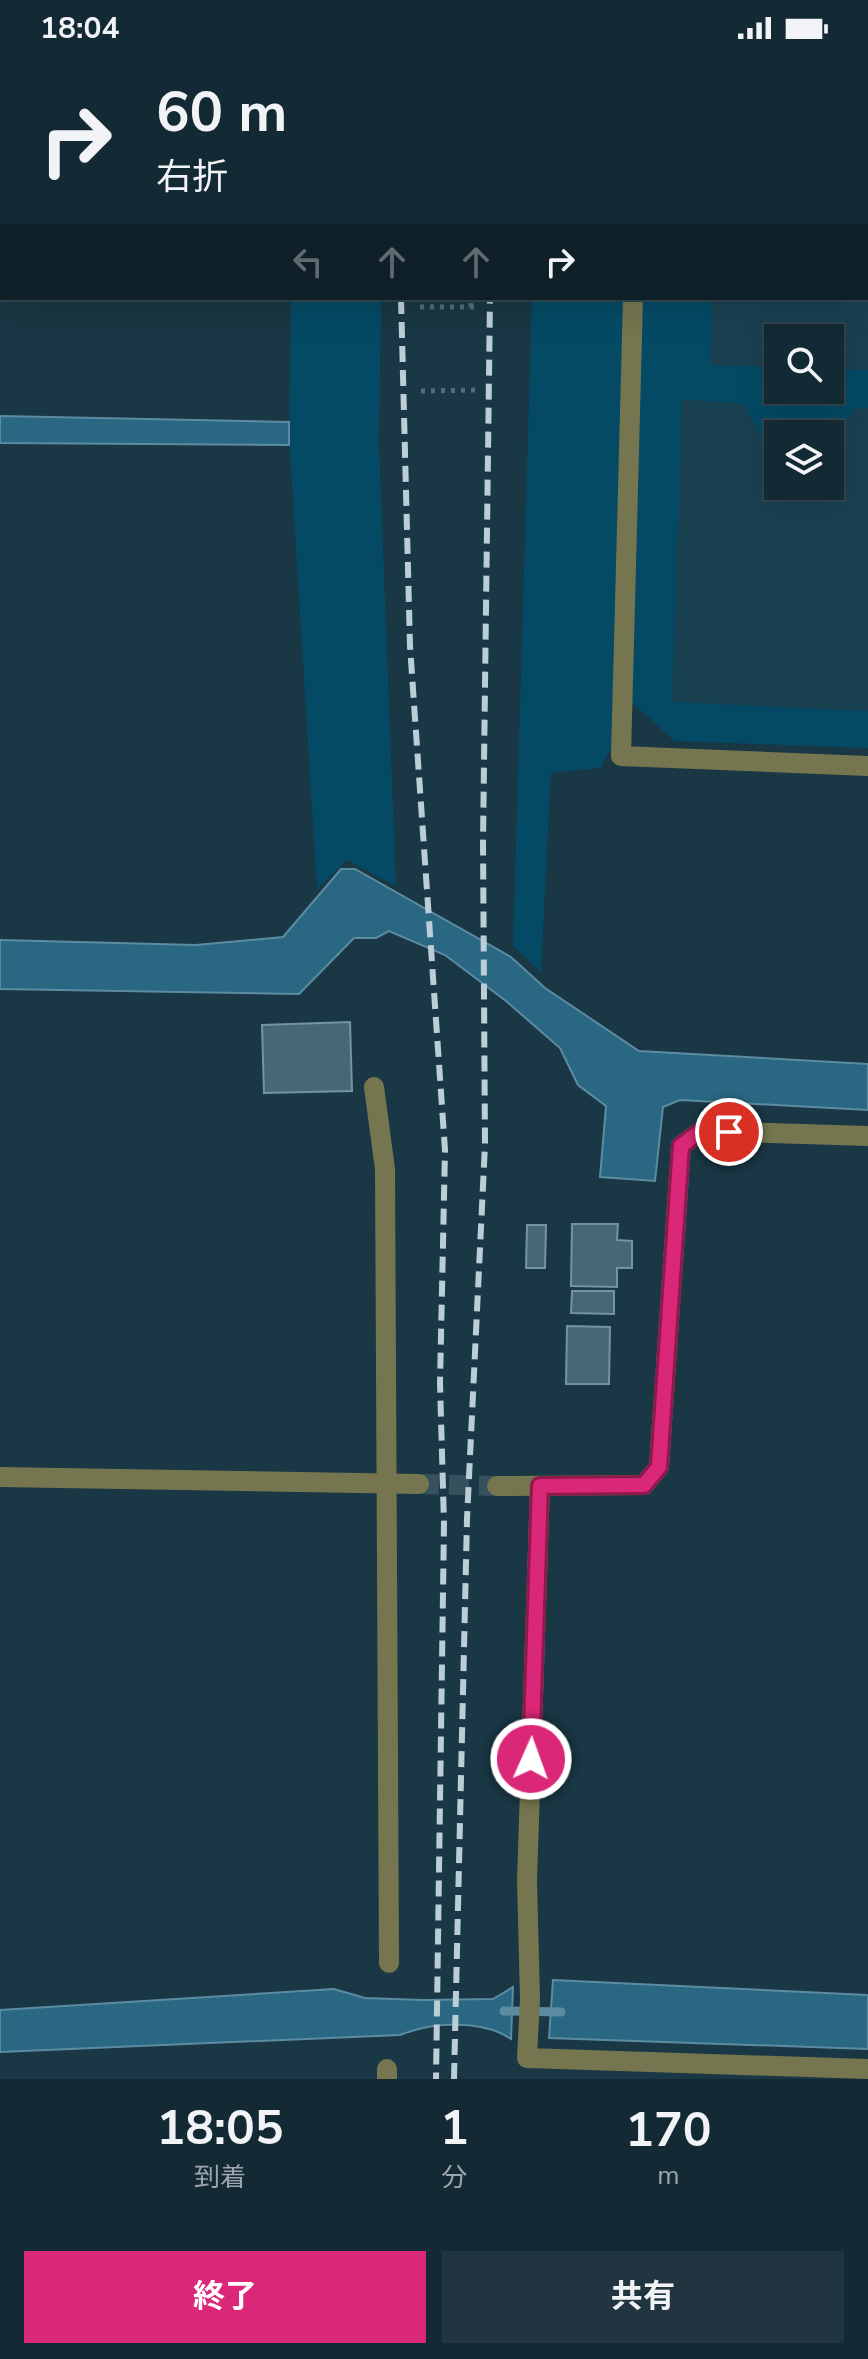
<!DOCTYPE html>
<html lang="ja">
<meta charset="utf-8">
<style>
:root{--surface:#132933;--page:#20353f;--text:#f1f3f6;--muted:#9da6ac;--line:#32454e;--accent:#db2777}
body{margin:0;font-family:"Nunito Sans","Noto Sans JP",sans-serif;background:var(--page);color:var(--text);height:100vh;display:flex;flex-direction:column;font-size:30px;white-space:nowrap}
*{box-sizing:border-box;margin:0}
p{font-size:26px;color:var(--muted)}
.icon{flex:none;width:44px;height:44px;fill:none;stroke:currentColor;stroke-width:2;stroke-linecap:round;stroke-linejoin:round}
.map{position:relative;height:2023px;overflow:hidden}
.drawer{display:flex;flex-direction:column;background:var(--surface);flex:1}
.drawer>*{flex:none}
.hud{position:absolute;left:0px;top:0px;width:868px;height:244px;box-shadow:0 8px 32px #0002,0 0 0 2px var(--line);background:#132933;color:var(--text);overflow:hidden}
.buttons{position:absolute;left:764px;top:268px;display:grid;gap:16px}
.buttons a{display:grid;place-items:center;width:80px;height:80px;border-radius:0px;background:var(--surface);box-shadow:0 8px 32px #0002,0 0 0 2px var(--line);font-size:40px}
.pin{position:absolute;display:grid;place-items:center;width:68px;height:68px;color:#fff;margin:-34px;border:4px solid #fff;border-radius:50%;box-shadow:0 2px 8px #0007}
.me{position:absolute;width:88px;margin:-44px;rotate:2deg;stroke-linejoin:round;filter:drop-shadow(0 0 6px #0008)}
.turn{display:flex;align-items:center;gap:28px;height:168px;padding:0 24px;font-size:36px}
.turn .icon{width:104px;height:104px;stroke-width:2.5}
.turn b{display:block;font-size:56px;line-height:68px}
.lanes{display:flex;align-items:center;height:76px;padding:0 24px;background:#0003;justify-content:center;gap:40px;direction:ltr}
.lanes .off{opacity:.35}
.eta{display:flex;justify-content:space-evenly;align-items:center;height:136px;text-align:center}
.eta b{font-size:48px;font-weight:700;line-height:56px}
.cta{display:flex;gap:16px;margin-top:auto;padding:16px 24px}
.cta a{flex:1;height:92px;border-radius:0px;background:var(--accent);color:#fff;font-size:32px;font-weight:700;line-height:92px;text-align:center}
.cta a+a{background:var(--page);color:var(--text)}
.status{display:flex;justify-content:space-between;align-items:center;height:56px;padding:0 40px;background:var(--surface);direction:ltr}
.status svg{height:22px;fill:currentColor}
.map>svg:first-child{display:block}
.built{fill:#1a4152;fill-rule:evenodd}
.green{fill:#044a64}
.water{fill:#2a6782;stroke:#5d8ca2;stroke-width:2}
.lines{fill:none;stroke-linecap:round;stroke-linejoin:round}
.stream{stroke:#5d8ca2;stroke-width:9}
.building{fill:#486776;stroke:#7494a5;stroke-width:2}
.minor-tunnel{stroke:#35515d;stroke-width:20;stroke-dasharray:20 10;stroke-linecap:butt}
.path{stroke:#526c78;stroke-width:5;stroke-dasharray:4 6;stroke-linecap:butt}
.minor{stroke:#75764f;stroke-width:20}
.rail{stroke:#bbced8;stroke-width:6;stroke-dasharray:16 8;stroke-linecap:butt}
.route-casing{stroke:#8e194d;stroke-width:20}
.route{stroke:#db2777;stroke-width:14}
</style>
<div class="status"><b>18:04</b><svg viewBox="0 0 49 12"><path d="M0 12V9h3v3zM5 12V6h3v6zM10 12V3h3v9zM15 12V0h3v12zM26 1h20v11H26zM47 4h2v5h-2z"/></svg></div>
<div class="map">
<svg width="868" height="2023" viewBox="0 0 868 2023">
<rect width="100%" height="100%" fill="#193744"/>
<path class="built" d="M789,0H868V655L672,646L681,343L710,309L712,242H866V2H785ZM778,282H830V334H778ZM778,378H830V430H778Z"/>
<g class="green">
<path d="M0,0H384L2,2L0,19Z"/>
<path d="M540,0H789L540,2Z"/>
<path d="M291,242H381L379,387L396,830L347,804L317,833L289,380Z"/>
<path d="M532,242H712L710,309L778,311V334H830V313L868,314V352H855L830,390V378H778V416L745,348L682,343L672,646L868,655V692L674,685L633,647L601,712L551,717L541,917L513,889Z"/>
</g>
<g class="water">
<path d="M0,360L289,366V389L0,387Z"/>
<path d="M341,813H355L511,901L545,932L639,995L868,1008V1054L680,1044L663,1051L655,1125L600,1121L606,1050L578,1029L560,992L506,945L445,899L389,875L376,882H354L299,938L0,933V884L196,889L283,881Z"/>
<path d="M553,1924L868,1939V1993L549,1982Z"/>
<path d="M513,1931L511,1983C482,1963 433,1966 400,1979L0,1996V1954L334,1933L365,1942L423,1944L493,1943Z"/>
</g>
<g class="lines">
<g class="stream">
<path d="M0,25H2"/>
<path d="M504,1955L561,1956"/>
</g>
</g>
<g class="building">
<path d="M350,966L352,1035L264,1037L262,969Z"/>
<path d="M572,1168H618L617,1184L632,1185V1212H617V1231L571,1230Z"/>
<path d="M527,1169H546L545,1212H526Z"/>
<path d="M572,1235H614V1258L571,1257Z"/>
<path d="M567,1270L610,1271L609,1328H566Z"/>
</g>
<g class="lines">
<path class="minor-tunnel" d="M419,1428L497,1430"/>
<g class="path">
<path d="M420,251H477"/>
<path d="M471,251V242"/>
<path d="M421,335L476,334"/>
</g>
<g class="minor">
<path d="M169,0L183,2"/>
<path d="M627,0V2"/>
<path d="M302,2L313,0"/>
<path d="M0,38H2"/>
<path d="M633,242L621,700L868,710"/>
<path d="M374,1031L385,1113L389,1907"/>
<path d="M0,1421L419,1428"/>
<path d="M497,1430L644,1429L659,1411L681,1090L701,1075L868,1080"/>
<path d="M540,1430L527,1824L530,1943L527,2002L868,2013"/>
<path d="M387,2013V2023"/>
</g>
<g class="rail">
<path d="M403,2V0"/>
<path d="M493,2V0"/>
<path d="M401,242L410,590L445,1094L440,1327L444,1468L436,2023"/>
<path d="M454,2023L467,1463L485,1088L483,786L490,242"/>
</g>
</g>
<g class="lines">
<defs>
<path id="route" d="M531,1703L540,1430L644,1429L659,1411L681,1090L701,1075L729,1076"/>
</defs>
<use href="#route" class="route-casing"/>
<use href="#route" class="route"/>
</g>
</svg>
<div class="buttons">
<a><svg class="icon" aria-label="search" viewBox="0 0 24 24"><circle cx="10" cy="10" r="6"/><path d="M15 15l6 6"/></svg></a>
<a><svg class="icon" aria-label="layers" viewBox="0 0 24 24"><path d="M12 4l9 5-9 5-9-5zM3 14l9 5 9-5"/></svg></a>
</div>
<div class="pin" style="left:729px;top:1076px;background:#d93025"><svg class="icon" aria-label="arrive" viewBox="0 0 24 24"><path d="M6 21V4h12l-3 4 3 4H6"/></svg></div>
<svg class="me" style="left:531px;top:1703px" viewBox="-20 -20 40 40"><circle r="17" fill="#db2777" stroke="#fff" stroke-width="3"/><path d="M0-11L8 9 0 5-8 9z" fill="#fff"/></svg>
<div class="hud">
<div class="turn"><svg class="icon" aria-label="right" viewBox="0 0 24 24"><path d="M7 20v-9h11M14 6l5 5-5 5"/></svg><div><b>60 m</b>右折</div></div>
<div class="lanes"><svg class="icon off" aria-label="left" viewBox="0 0 24 24"><path d="M17 20v-9H6M10 6l-5 5 5 5"/></svg><svg class="icon off" aria-label="ahead" viewBox="0 0 24 24"><path d="M12 20V5M6 11l6-6 6 6"/></svg><svg class="icon off" aria-label="ahead" viewBox="0 0 24 24"><path d="M12 20V5M6 11l6-6 6 6"/></svg><svg class="icon" aria-label="right" viewBox="0 0 24 24"><path d="M7 20v-9h11M14 6l5 5-5 5"/></svg></div>
</div>
</div>
<section class="drawer">
<div class="eta">
<div><b>18:05</b><p>到着</p></div>
<div><b>1</b><p>分</p></div>
<div><b>170</b><p>m</p></div>
</div>
<div class="cta"><a>終了</a><a>共有</a></div>
</section>
